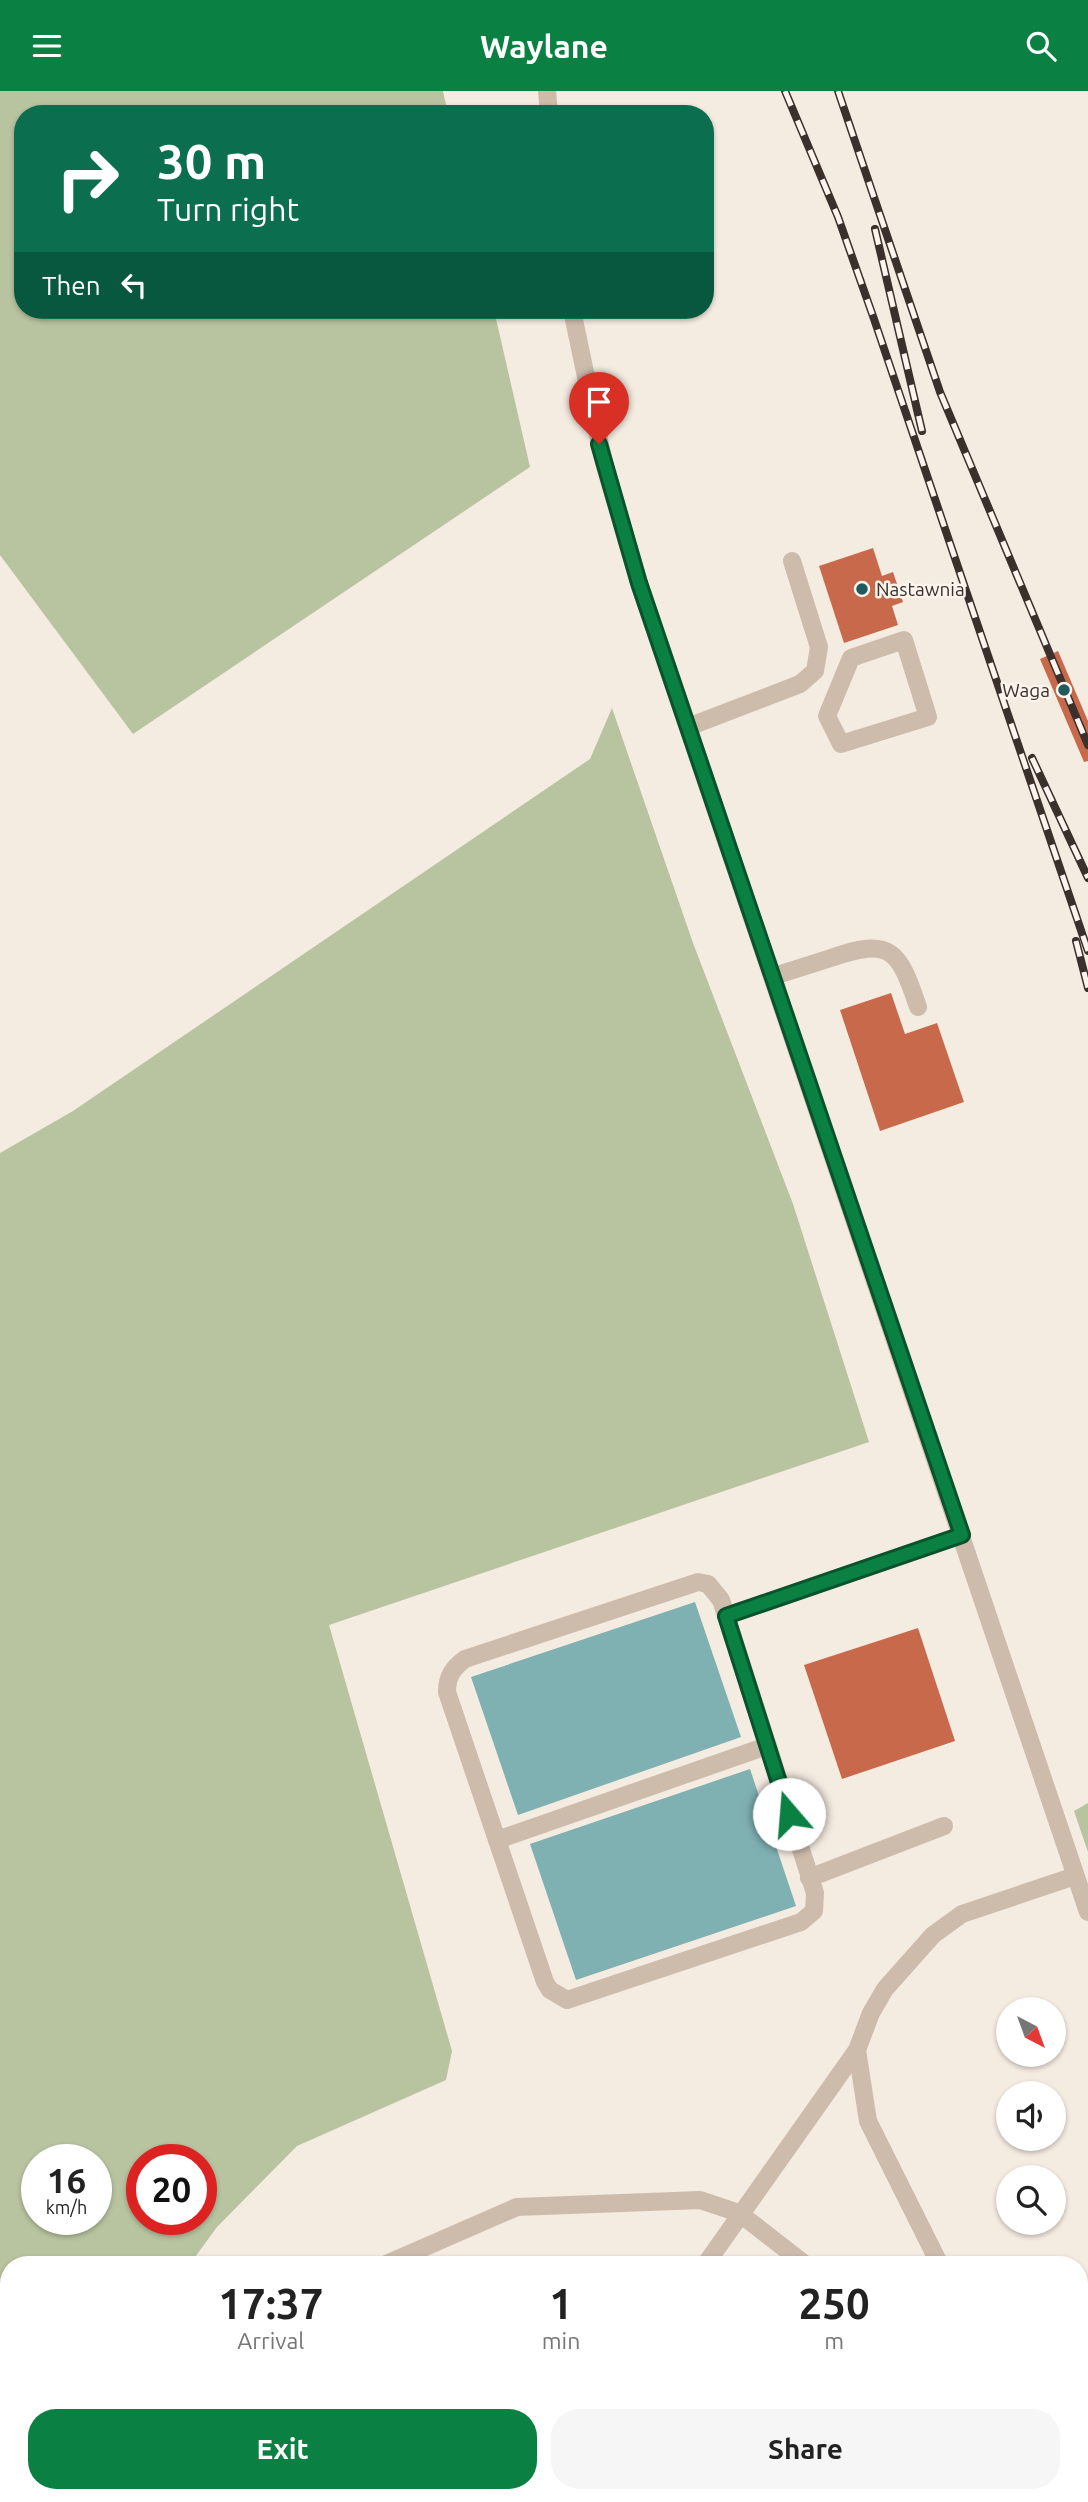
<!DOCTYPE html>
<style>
:root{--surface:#fff;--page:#f6f6f6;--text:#222;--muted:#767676;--accent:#0b8043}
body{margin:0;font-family:Ubuntu,sans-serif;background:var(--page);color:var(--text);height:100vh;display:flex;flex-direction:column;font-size:26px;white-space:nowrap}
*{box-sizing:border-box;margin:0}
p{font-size:23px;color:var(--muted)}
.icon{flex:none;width:38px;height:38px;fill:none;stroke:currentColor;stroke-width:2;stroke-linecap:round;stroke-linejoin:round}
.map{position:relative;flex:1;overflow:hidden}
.side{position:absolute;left:0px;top:2165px;width:1088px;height:247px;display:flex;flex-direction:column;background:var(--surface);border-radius:28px 28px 0 0;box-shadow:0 2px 5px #0004}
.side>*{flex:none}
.banner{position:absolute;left:14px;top:14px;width:700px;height:214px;border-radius:28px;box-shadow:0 2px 5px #0004;background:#0b6e4f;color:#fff;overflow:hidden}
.needle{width:46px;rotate:139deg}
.controls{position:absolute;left:996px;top:1906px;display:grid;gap:14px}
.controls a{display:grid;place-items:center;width:70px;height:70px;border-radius:50%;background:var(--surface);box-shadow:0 2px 5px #0004;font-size:35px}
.speed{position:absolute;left:21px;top:2053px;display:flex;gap:14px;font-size:35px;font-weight:700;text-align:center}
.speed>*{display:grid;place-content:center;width:91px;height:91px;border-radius:50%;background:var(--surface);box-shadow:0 2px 5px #0004;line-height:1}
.speed small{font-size:18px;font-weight:400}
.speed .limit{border:10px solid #d22;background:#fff;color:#111}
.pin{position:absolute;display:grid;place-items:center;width:60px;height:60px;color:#fff;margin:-72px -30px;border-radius:50% 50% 50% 0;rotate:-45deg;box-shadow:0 0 7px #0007}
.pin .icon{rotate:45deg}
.me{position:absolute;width:77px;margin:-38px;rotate:342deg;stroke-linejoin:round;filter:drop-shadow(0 0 5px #0008)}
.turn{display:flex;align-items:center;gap:24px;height:147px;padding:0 28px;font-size:32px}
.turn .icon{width:91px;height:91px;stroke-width:2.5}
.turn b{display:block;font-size:49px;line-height:60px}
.then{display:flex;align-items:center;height:66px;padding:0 28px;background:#0003;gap:14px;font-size:26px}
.eta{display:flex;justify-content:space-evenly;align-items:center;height:119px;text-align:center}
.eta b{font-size:42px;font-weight:700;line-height:49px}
.cta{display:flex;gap:14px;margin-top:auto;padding:14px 28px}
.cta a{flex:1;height:80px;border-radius:28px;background:var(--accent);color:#fff;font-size:28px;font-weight:700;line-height:80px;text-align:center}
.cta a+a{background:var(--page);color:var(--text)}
header{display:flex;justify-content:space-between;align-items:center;height:91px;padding:0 28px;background:var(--accent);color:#fff;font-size:32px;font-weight:700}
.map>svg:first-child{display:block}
.green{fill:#b8c4a0;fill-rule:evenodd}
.water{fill:#7fb0b2}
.building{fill:#c8694b}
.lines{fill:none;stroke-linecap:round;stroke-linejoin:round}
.service{stroke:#cdbbac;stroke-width:18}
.rail-casing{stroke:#3b302b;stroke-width:8}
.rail{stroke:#fbf5ee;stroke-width:5;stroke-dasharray:16;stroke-linecap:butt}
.route-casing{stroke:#07532c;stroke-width:18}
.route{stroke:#0b8043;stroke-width:12}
.poi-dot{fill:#1f5a5e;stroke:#fbf5ee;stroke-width:2.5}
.labels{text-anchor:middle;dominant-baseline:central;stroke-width:5;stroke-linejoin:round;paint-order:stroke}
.poi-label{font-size:19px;fill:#3b302b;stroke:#fbf5ee;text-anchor:start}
</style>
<header><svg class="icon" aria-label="menu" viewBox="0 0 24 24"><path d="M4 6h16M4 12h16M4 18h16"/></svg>Waylane<svg class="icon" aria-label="search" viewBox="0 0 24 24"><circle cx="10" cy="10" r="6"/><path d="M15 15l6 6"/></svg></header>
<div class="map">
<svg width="1088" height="2411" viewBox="0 0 1088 2411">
<rect width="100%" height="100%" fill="#f4ebe1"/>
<g class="green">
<path d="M0,0H443L448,23H23V219H494L530,376L133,643L0,464Z"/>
<path d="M612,617L693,852L793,1113L869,1351L329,1534L452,1960L446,1989L297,2055L217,2136L190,2173L9,2174V2403H82L81,2411H0V1062L73,1020L590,668ZM96,2068V2128H37V2068ZM201,2068V2128H142V2068Z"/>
<path d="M1088,1712V1761L1074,1720Z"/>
</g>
<g class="water">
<path d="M695,1511L741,1646L518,1724L471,1586Z"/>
<path d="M750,1678L796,1815L576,1889L530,1753Z"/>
</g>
<g class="building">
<path d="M873,457L882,485L893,481L903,511L892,515L898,534L844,552L819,475Z"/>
<path d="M1058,560L1088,630V670L1084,671L1040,568Z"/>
<path d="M891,902L905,943L937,932L964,1011L880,1040L840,919Z"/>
<path d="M918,1537L955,1650L842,1688L804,1574Z"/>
</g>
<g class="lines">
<g class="service">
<path d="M547,0L549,23"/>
<path d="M572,219L604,372L639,492L1088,1821"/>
<path d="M904,549L928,626L841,653L827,625L851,567Z"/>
<path d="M688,636L800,593L815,580L819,556L792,470"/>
<path d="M774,885C793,879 812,873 831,867C891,846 899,859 918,916"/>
<path d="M698,1491L708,1493L721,1509L815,1802L814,1820L801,1831L567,1909L550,1899L545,1891L447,1601C447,1585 453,1577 465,1568Z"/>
<path d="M726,1525L962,1444"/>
<path d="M497,1749L767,1655"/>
<path d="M809,1787L944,1735"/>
<path d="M384,2174L517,2116L700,2109L739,2122L806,2174"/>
<path d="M705,2174L857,1959"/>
<path d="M940,2174L868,2030L857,1959L871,1922L885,1898L933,1844L962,1823L1075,1785"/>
<path d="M979,2403L983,2411"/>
<path d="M1055,2403L1059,2411"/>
<path d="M201,2411L202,2403"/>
<path d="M561,2411L562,2403"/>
</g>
<defs>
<g id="rail">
<path d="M785,0L838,126L874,228L1088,860"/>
<path d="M838,0L940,301L1088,654"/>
<path d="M875,138L922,340"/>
<path d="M1032,667L1088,787"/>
<path d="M1076,850L1088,897"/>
</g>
</defs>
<use href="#rail" class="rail-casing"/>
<use href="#rail" class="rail"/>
</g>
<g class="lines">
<defs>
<path id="route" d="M599,353L639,492L962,1444L726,1525L789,1723"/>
</defs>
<use href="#route" class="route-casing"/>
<use href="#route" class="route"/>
</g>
<g class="poi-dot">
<circle cx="862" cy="498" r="7"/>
<circle cx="1064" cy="599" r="7"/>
</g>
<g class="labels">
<g class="poi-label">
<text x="876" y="498">Nastawnia</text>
<text x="1050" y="599" text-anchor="end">Waga</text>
</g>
</g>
</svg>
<div class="controls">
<a><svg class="needle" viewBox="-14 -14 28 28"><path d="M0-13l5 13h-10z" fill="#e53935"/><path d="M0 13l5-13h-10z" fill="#767676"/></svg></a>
<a><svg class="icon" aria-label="sound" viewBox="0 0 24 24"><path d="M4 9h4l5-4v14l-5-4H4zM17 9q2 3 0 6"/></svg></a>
<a><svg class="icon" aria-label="search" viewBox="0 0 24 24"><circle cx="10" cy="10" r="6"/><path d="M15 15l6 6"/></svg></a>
</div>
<div class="speed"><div>16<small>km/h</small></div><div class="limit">20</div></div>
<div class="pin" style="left:599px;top:353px;background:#d93025"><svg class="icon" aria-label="arrive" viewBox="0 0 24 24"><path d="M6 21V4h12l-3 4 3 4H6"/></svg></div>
<svg class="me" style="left:789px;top:1723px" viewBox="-20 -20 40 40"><circle r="19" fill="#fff"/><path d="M0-13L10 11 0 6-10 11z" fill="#0b8043"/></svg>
<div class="banner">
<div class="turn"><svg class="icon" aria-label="right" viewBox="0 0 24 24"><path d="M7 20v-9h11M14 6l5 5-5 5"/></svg><div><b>30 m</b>Turn right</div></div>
<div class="then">Then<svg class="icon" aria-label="left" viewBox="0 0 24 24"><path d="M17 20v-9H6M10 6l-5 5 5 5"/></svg></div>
</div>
<section class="side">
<div class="eta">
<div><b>17:37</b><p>Arrival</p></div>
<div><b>1</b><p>min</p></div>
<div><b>250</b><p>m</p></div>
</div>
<div class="cta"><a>Exit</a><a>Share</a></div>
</section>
</div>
